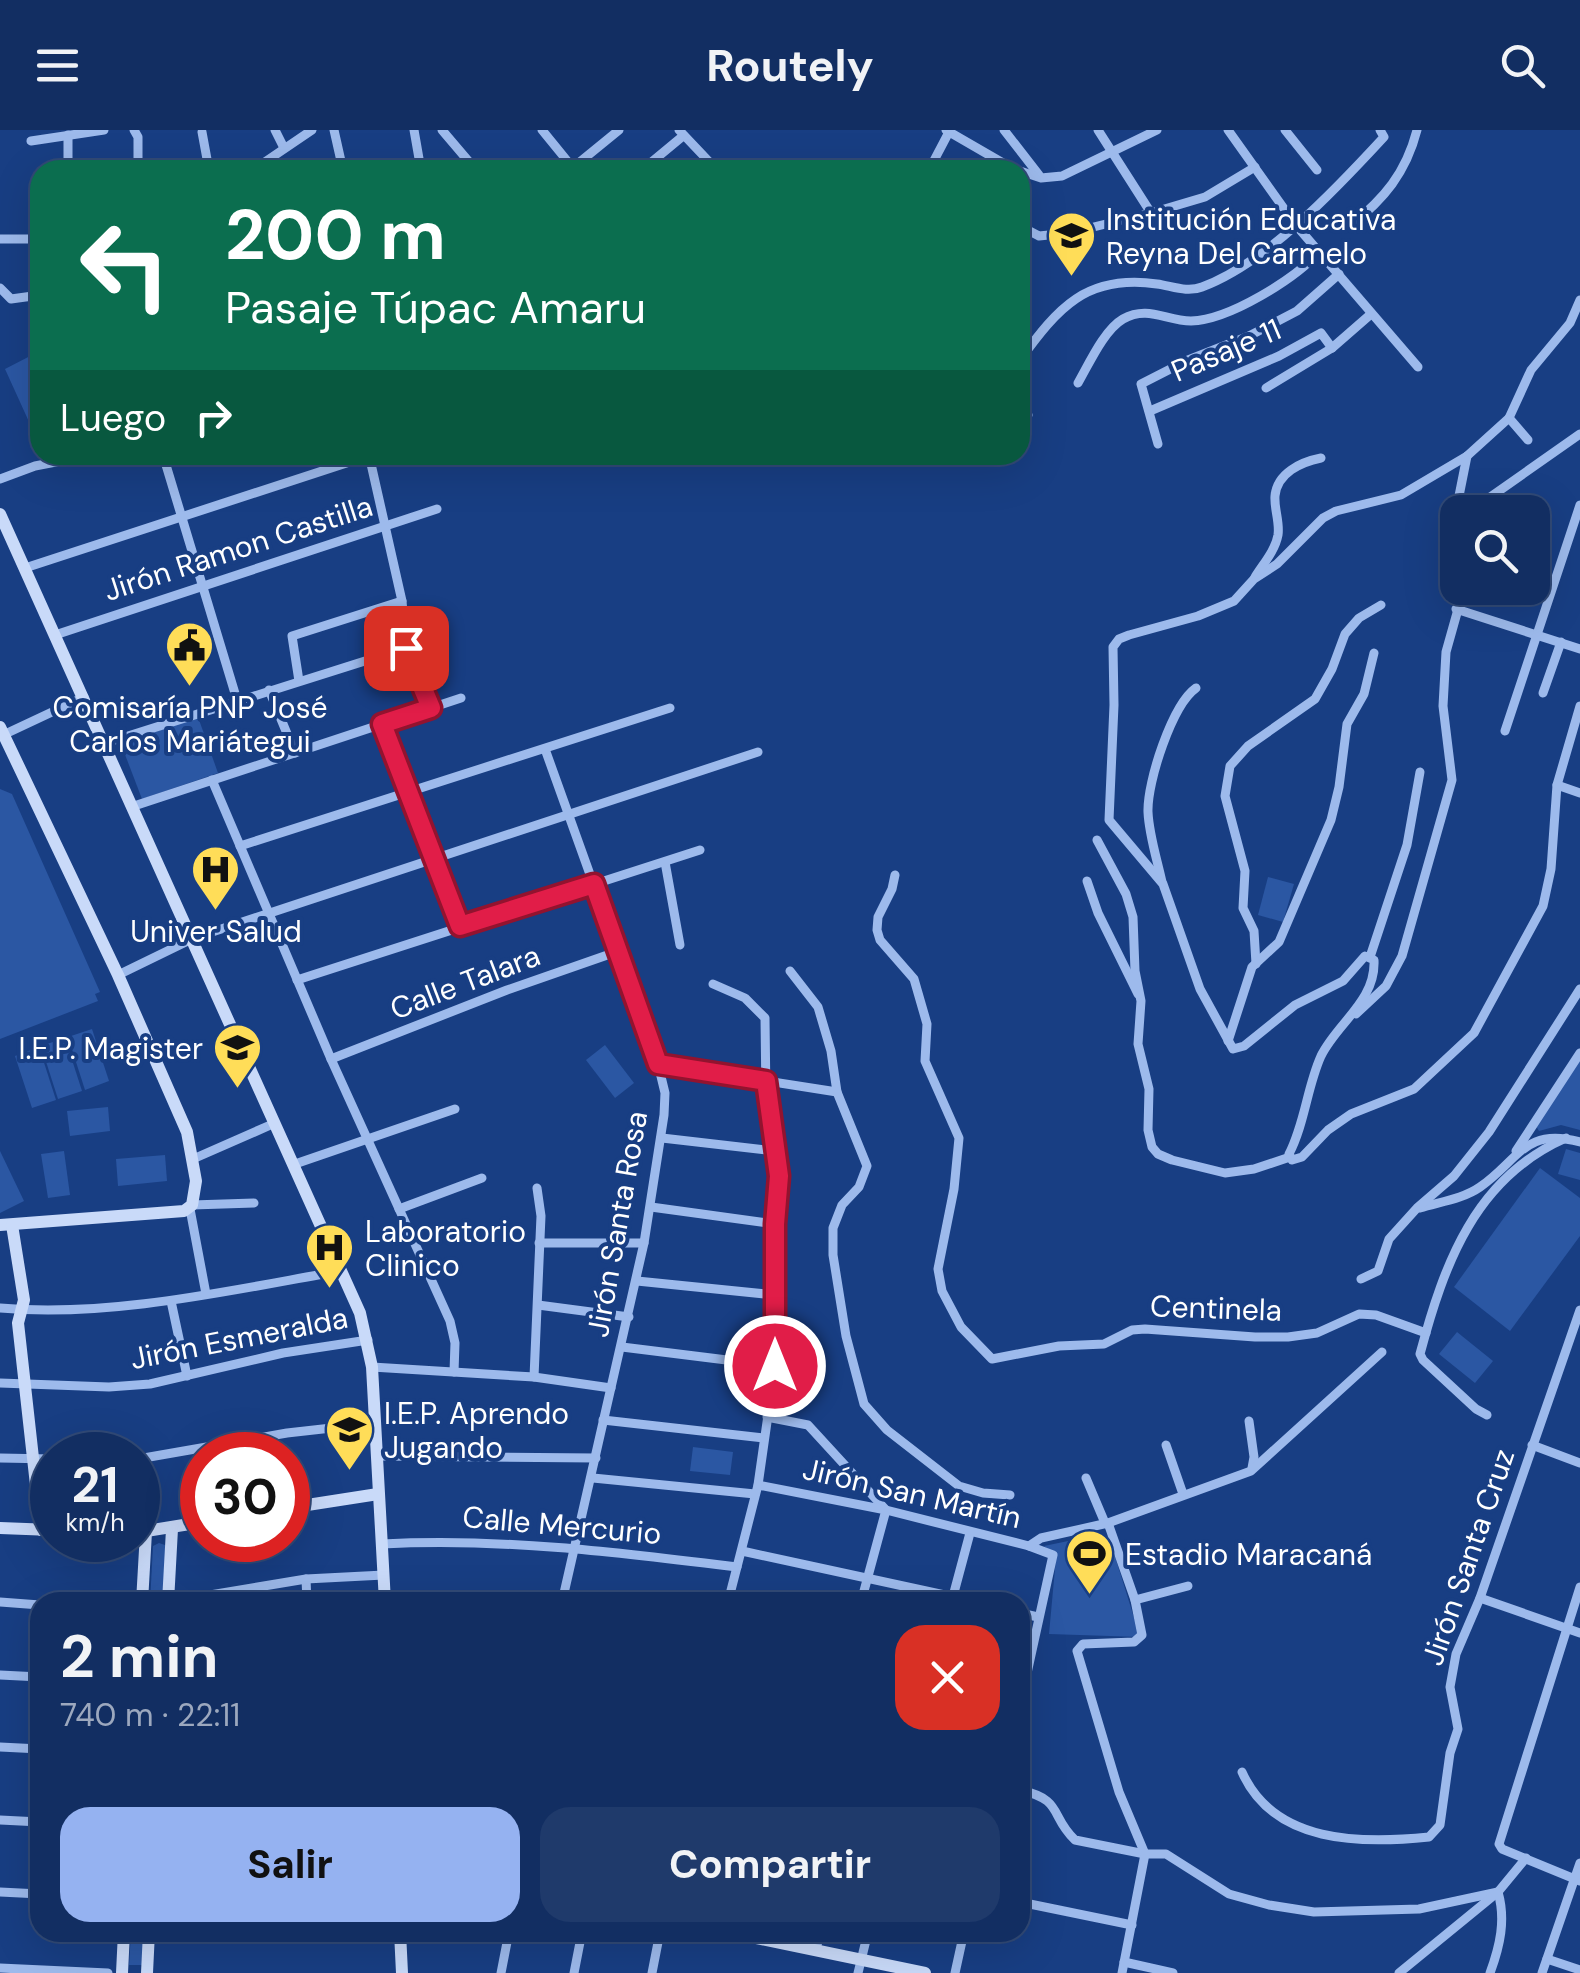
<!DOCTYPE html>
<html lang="es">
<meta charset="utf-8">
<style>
:root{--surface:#122e62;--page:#1f3a6b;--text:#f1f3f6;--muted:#9ca8be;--line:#314a77;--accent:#95b2f1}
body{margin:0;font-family:"DM Sans",sans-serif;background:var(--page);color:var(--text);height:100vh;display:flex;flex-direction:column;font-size:38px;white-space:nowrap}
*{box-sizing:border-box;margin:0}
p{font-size:32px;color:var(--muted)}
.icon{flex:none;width:55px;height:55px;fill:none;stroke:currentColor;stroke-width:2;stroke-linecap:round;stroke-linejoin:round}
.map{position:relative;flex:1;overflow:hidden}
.details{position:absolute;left:30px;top:1462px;width:1000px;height:350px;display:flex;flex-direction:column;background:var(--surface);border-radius:30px;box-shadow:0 10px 40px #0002,0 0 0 2px var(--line)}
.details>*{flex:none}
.guide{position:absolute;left:30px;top:30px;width:1000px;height:305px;border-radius:30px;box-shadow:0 10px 40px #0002,0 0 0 2px var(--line);background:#0b6e4f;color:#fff;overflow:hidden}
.controls{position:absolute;left:1440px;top:365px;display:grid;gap:20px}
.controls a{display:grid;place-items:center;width:110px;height:110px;border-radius:20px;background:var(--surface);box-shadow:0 10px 40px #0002,0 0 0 2px var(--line);font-size:50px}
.speed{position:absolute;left:30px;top:1302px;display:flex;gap:20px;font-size:50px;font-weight:700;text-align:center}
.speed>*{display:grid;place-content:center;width:130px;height:130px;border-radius:50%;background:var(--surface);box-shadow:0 10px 40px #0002,0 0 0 2px var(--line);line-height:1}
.speed small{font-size:25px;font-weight:400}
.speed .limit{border:15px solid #d22;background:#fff;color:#111}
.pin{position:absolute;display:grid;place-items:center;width:85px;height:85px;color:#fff;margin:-42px;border-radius:20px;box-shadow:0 5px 15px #0006}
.me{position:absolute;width:110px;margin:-55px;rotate:0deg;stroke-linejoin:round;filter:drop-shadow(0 0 8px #0008)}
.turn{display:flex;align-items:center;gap:35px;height:210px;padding:0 30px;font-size:45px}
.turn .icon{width:130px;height:130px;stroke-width:2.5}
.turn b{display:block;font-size:70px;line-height:85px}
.then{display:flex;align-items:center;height:95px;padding:0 30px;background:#0003;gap:20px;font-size:38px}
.round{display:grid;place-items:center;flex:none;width:105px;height:105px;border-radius:30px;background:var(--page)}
.overview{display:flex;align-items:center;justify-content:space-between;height:170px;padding:0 30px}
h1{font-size:60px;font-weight:700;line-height:75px}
.button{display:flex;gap:20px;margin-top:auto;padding:20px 30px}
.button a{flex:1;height:115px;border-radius:30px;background:var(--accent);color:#111;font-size:40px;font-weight:700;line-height:115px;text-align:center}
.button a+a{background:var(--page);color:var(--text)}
header{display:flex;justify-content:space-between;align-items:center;height:130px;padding:0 30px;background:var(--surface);font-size:45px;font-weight:700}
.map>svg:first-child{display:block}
.green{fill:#2b57a3}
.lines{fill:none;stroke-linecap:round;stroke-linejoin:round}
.street{stroke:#9dbaec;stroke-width:9}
.secondary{stroke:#c9daf9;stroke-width:12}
.route-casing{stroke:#92132f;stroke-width:25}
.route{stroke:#e11d48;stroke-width:18}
.labels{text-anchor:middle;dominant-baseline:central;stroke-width:8;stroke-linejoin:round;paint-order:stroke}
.poi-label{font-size:30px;fill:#fff;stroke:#183e83;text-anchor:start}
.street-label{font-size:30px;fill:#fff;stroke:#183e83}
</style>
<header><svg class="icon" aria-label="menu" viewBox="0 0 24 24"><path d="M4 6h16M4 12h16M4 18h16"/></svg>Routely<svg class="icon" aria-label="search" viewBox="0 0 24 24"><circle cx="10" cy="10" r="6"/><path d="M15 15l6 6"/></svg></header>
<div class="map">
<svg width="1580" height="1843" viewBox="0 0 1580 1843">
<rect width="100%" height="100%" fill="#183e83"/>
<g class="green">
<path d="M40,204V316L5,239L36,223L32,205Z"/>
<path d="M198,587L218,643L142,669L121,614Z"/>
<path d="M0,659L12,664L100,862L95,864L98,871L0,909Z"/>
<path d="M1268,747L1294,754L1283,792L1258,785Z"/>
<path d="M92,899L109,951L85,960L68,907Z"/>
<path d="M65,908L82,961L58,969L41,916Z"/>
<path d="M605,915L634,953L615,968L586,930Z"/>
<path d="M39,917L56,970L32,978L15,926Z"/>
<path d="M1580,927V1000L1561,995L1539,1001L1536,996Z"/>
<path d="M108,977L110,1001L70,1006L67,981Z"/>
<path d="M1566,1019L1580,1023V1050L1558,1044Z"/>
<path d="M0,1021L24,1071L0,1083Z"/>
<path d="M64,1021L70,1065L48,1068L41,1024Z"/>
<path d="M165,1025L167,1051L118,1056L116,1029Z"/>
<path d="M1540,1038L1580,1068V1106L1510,1201L1454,1157Z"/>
<path d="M1457,1202L1493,1231L1475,1253L1439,1224Z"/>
<path d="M693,1317L733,1322L730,1345L690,1341Z"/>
<path d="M1102,1404L1109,1407L1140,1507L1049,1504L1056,1428L1044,1416Z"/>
<path d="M159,1413L168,1416L164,1472H150L153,1416Z"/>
<path d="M131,1803H144L142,1835H129Z"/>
</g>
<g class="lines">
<g class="street">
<path d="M134,0L138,7V40"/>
<path d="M275,0L284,18"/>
<path d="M334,0L343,40"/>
<path d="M414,0L421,40"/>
<path d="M442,0L476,40"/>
<path d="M542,0L573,38"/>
<path d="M679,0L717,40"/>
<path d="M946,0L1015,40"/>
<path d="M1004,0L1039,45"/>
<path d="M1098,0L1151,83"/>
<path d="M1228,0L1295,94L1418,237"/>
<path d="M1285,0L1317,40"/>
<path d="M202,2L209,40"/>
<path d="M68,5V40"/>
<path d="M31,11L104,0"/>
<path d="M253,40L312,0"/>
<path d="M570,40L619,0"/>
<path d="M642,40L683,6"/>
<path d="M929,40L949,2"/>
<path d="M1020,41L1041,48L1062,46L1157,0"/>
<path d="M1020,96L1039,106L1069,103L1151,83L1205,67L1255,37"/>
<path d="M1350,96C1384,69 1406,43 1417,0"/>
<path d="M0,109H40"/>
<path d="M0,158L11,169L40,165"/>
<path d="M1580,170L1570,193L1531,240L1509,288L1467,326L1401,365L1336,381L1323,388L1277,434L1254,449L1234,471L1198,486L1129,505L1119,509L1113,517L1114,575L1109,690L1163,754L1200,859L1233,919L1244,916L1295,875L1343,851L1365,826L1374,830C1376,871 1337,893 1321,926C1307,957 1305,993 1289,1024L1292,1030L1302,1027L1328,1000L1351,984L1414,959L1474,903L1543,776L1551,739L1557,655L1580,576"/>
<path d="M1020,230C1058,178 1086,144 1157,154C1172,156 1187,163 1202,157C1267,133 1337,58 1384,7L1380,0"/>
<path d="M1078,253C1089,234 1104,200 1123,189C1148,175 1166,191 1191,191C1229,190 1295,149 1320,121"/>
<path d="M1266,258L1332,218L1371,184"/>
<path d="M1020,264L1028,285"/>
<path d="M1150,281L1279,226L1321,203L1332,218"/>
<path d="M1509,288L1528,310"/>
<path d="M1158,314L1141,254L1188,230L1249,206L1297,181L1339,144"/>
<path d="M163,325L237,570"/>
<path d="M369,325L402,471L406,518L431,578"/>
<path d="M0,349L35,336L92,325"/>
<path d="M1469,382L1580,304"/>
<path d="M1458,390L1450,387L1459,366L1467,326"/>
<path d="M25,438L371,325"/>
<path d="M1255,447C1263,434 1275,421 1278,405C1280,392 1274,379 1275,366C1277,343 1301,332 1321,328"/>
<path d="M1456,479L1580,519"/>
<path d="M55,505L437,379"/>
<path d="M299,551L292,506L402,471"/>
<path d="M269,560L295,623"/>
<path d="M1543,563L1561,512"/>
<path d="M382,594L460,796"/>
<path d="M1505,601L1580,375"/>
<path d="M3,605L84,567"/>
<path d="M106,613L406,518"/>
<path d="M545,619L658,934L665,963L664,985L644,1113L562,1472"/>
<path d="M212,650L331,929L450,1191L455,1213L454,1242"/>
<path d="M1557,655L1580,663"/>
<path d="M134,676L461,568"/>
<path d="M1097,710L1126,764L1133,787L1135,841L1141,871L1138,914L1149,959L1148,1000L1152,1017L1158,1024L1172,1030L1225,1043L1254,1039L1290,1027"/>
<path d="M240,716L670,578"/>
<path d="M665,732L680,815"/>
<path d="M895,745L892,759L878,787L877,800L880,810L914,849L927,894L925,931L959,1008L954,1059L938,1139L942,1161L961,1197L992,1229L1059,1216L1104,1214L1132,1200L1145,1199L1255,1207H1288L1317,1203L1359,1184L1376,1185L1426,1203"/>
<path d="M1087,751L1098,783L1138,864"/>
<path d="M1162,752C1157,729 1149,705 1148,682C1147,652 1172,575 1196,558"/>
<path d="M1370,827L1407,715L1420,642"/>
<path d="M1256,834L1254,801L1243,778L1245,741L1225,666L1230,636L1248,616L1315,569L1332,539L1345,504L1359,488L1381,475"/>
<path d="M790,841L818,877L831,921L837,962L867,1036L859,1057L842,1075L833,1098V1125L846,1206L864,1274L887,1300L959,1356L983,1363L1010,1365"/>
<path d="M118,845L194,808L758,622"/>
<path d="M297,850L700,720"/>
<path d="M713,854L745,868L765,888L766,969L779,1046L775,1236L758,1355L728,1472"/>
<path d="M1356,884L1386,856L1402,826L1452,650L1443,576L1446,522L1464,458"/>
<path d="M1228,911L1252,837L1279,812L1331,690L1339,657L1347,594L1364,564L1374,523"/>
<path d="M331,929L507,860L616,822"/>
<path d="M658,934L837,962"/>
<path d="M662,1008L775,1021"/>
<path d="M1516,1021L1580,923"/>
<path d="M193,1029L275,993"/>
<path d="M295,1034L455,979"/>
<path d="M192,1075L254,1073"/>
<path d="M651,1077L775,1094"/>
<path d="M1420,1078C1439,1072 1463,1069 1480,1057C1519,1030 1524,997 1580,1012"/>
<path d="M190,1079L206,1164"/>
<path d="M399,1079L482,1048"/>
<path d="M539,1113H644"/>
<path d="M1361,1149L1378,1141L1389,1109L1417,1078L1454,1046L1489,1002L1580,859"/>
<path d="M637,1151L775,1165"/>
<path d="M171,1171L187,1246"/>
<path d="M538,1175L629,1187"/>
<path d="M0,1178C110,1188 232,1160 340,1141"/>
<path d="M622,1217L775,1236"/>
<path d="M372,1237L534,1247L611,1258"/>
<path d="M534,1247L541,1086L537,1058"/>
<path d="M0,1253L109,1257L150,1254L283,1223L368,1210"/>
<path d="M1487,1285L1476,1279L1423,1230L1420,1224C1444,1134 1475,1048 1566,1008"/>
<path d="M767,1287L808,1295L886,1380L861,1472"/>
<path d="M603,1290L764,1308"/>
<path d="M1249,1291L1254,1327L1252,1338"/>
<path d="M1166,1315L1183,1364"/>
<path d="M1532,1315L1580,1333"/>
<path d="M378,1326L596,1328"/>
<path d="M0,1328L52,1329"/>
<path d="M138,1329L287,1303L376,1293"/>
<path d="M593,1348L755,1364"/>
<path d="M1086,1348L1105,1393"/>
<path d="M758,1355L886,1380L1029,1416L1053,1425L1020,1575"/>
<path d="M1108,1393L1135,1470L1142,1505L1134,1512L1083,1514L1077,1521L1119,1662L1145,1724"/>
<path d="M382,1414C505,1408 616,1422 737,1437"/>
<path d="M1029,1416L1041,1408L1108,1393L1251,1341L1382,1222"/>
<path d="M742,1421L977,1472"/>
<path d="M306,1449L307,1472"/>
<path d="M1580,1457L1499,1714L1502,1719L1580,1751"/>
<path d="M1480,1468L1580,1503"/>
<path d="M952,1470L970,1403"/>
<path d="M1135,1470L1188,1456"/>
<path d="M0,1472L40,1475"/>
<path d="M168,1472L306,1449L384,1445"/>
<path d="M1020,1483L1038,1487"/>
<path d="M0,1545L40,1547"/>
<path d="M0,1617L40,1619"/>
<path d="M1242,1642C1274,1714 1361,1714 1429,1707L1440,1695L1450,1623L1458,1599L1450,1557L1456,1524L1480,1468L1580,1180"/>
<path d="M1020,1660C1064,1670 1049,1685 1075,1710L1145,1724H1166L1229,1764L1269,1775L1314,1782L1419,1779L1498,1762C1506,1790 1500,1816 1490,1843"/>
<path d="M0,1690L40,1692"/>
<path d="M0,1762L40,1764"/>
<path d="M1020,1772L1132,1795"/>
<path d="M816,1820L820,1802"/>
<path d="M1547,1829L1580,1840"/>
<path d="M1124,1832L1173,1843"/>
<path d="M0,1838L108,1843"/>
<path d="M501,1843L509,1802"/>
<path d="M574,1843L582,1802"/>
<path d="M652,1843L660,1802"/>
<path d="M858,1843L868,1802"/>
<path d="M955,1843L964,1802"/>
<path d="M1122,1843L1145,1724"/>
<path d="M1399,1843L1498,1762L1526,1728"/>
<path d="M1542,1843L1580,1733"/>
</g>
<g class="secondary">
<path d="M0,384L360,1183L372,1237L385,1472"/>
<path d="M0,597L118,845L187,1002L196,1051L192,1075L184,1081L0,1095"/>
<path d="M12,1095L24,1170L18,1193L41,1400"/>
<path d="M288,1378L378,1364"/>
<path d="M0,1398L52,1400"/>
<path d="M140,1402L202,1392"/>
<path d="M142,1472L146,1402"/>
<path d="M168,1472L172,1399"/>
<path d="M400,1802L402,1843"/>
<path d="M727,1802L925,1843"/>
<path d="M122,1843L124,1802"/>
<path d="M147,1843L149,1802"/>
</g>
</g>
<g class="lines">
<defs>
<path id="route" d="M406,518L431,578L382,594L460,796L594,754L658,934L766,951L779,1046L775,1094V1236"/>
</defs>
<use href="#route" class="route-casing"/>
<use href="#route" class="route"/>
</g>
<defs>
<symbol id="school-pin" viewBox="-11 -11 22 30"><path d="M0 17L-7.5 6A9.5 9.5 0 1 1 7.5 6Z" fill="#ffdd58" stroke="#183e83"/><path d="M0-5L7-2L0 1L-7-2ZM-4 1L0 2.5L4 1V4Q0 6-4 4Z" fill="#111"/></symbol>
<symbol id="civic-pin" viewBox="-11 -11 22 30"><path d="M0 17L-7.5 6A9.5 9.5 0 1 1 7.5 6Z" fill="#ffdd58" stroke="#183e83"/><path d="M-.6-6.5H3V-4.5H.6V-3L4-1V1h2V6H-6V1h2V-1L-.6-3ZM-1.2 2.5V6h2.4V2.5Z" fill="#111"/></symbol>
<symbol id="hospital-pin" viewBox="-11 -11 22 30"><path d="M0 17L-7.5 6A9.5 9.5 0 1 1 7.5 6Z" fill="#ffdd58" stroke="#183e83"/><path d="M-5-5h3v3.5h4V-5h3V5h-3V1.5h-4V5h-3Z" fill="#111"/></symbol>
<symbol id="stadium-pin" viewBox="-11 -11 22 30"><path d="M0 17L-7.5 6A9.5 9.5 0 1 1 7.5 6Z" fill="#ffdd58" stroke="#183e83"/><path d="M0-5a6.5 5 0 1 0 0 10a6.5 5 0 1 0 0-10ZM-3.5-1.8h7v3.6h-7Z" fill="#111"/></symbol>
</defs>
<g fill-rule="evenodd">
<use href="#school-pin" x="1044" y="78" width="55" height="75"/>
<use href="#civic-pin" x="162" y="488" width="55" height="75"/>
<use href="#hospital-pin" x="188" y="712" width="55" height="75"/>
<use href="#school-pin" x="210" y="890" width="55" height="75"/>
<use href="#hospital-pin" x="302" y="1090" width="55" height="75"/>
<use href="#school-pin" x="322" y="1272" width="55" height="75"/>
<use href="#stadium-pin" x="1062" y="1396" width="55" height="75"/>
</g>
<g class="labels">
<g class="poi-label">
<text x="1106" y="89">Institución Educativa<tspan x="1106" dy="34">Reyna Del Carmelo</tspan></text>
<text x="190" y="577" text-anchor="middle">Comisaría PNP José<tspan x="190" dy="34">Carlos Mariátegui</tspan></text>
<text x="216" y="801" text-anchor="middle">Univer Salud</text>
<text x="203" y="918" text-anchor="end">I.E.P. Magister</text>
<text x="365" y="1101">Laboratorio<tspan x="365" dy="34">Clinico</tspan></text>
<text x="384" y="1283">I.E.P. Aprendo<tspan x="384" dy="34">Jugando</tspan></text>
<text x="1125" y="1424">Estadio Maracaná</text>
</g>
<g class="street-label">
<text transform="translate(1226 220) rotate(-23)">Pasaje 11</text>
<text transform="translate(238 418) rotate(-18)">Jirón Ramon Castilla</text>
<text transform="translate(465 852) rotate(-21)">Calle Talara</text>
<text transform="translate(617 1094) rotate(-80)">Jirón Santa Rosa</text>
<text transform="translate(1216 1178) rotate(2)">Centinela</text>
<text transform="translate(239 1208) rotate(-11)">Jirón Esmeralda</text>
<text transform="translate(912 1363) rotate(13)">Jirón San Martín</text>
<text transform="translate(562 1395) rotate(5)">Calle Mercurio</text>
<text transform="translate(1468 1427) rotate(-71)">Jirón Santa Cruz</text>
</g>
</g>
</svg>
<div class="controls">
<a><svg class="icon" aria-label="search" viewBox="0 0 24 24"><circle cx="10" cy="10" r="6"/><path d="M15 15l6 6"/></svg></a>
</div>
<div class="speed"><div>21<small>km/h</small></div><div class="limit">30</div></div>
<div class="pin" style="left:406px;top:518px;background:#d93025"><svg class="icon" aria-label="arrive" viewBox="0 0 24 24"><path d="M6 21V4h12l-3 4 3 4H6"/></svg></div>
<svg class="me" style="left:775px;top:1236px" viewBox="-20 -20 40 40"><circle r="17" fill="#e11d48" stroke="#fff" stroke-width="3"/><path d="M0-11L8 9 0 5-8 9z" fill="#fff"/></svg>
<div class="guide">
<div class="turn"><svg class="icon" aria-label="left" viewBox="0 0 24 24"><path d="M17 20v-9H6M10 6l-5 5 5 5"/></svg><div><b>200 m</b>Pasaje Túpac Amaru</div></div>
<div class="then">Luego<svg class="icon" aria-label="right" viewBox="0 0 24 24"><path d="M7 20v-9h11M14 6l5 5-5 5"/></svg></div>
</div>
<section class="details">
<div class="overview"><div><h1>2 min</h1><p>740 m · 22:11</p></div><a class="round" style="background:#d93025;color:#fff"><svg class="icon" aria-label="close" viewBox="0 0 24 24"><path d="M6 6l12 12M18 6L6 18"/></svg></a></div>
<div class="button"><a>Salir</a><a>Compartir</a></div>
</section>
</div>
